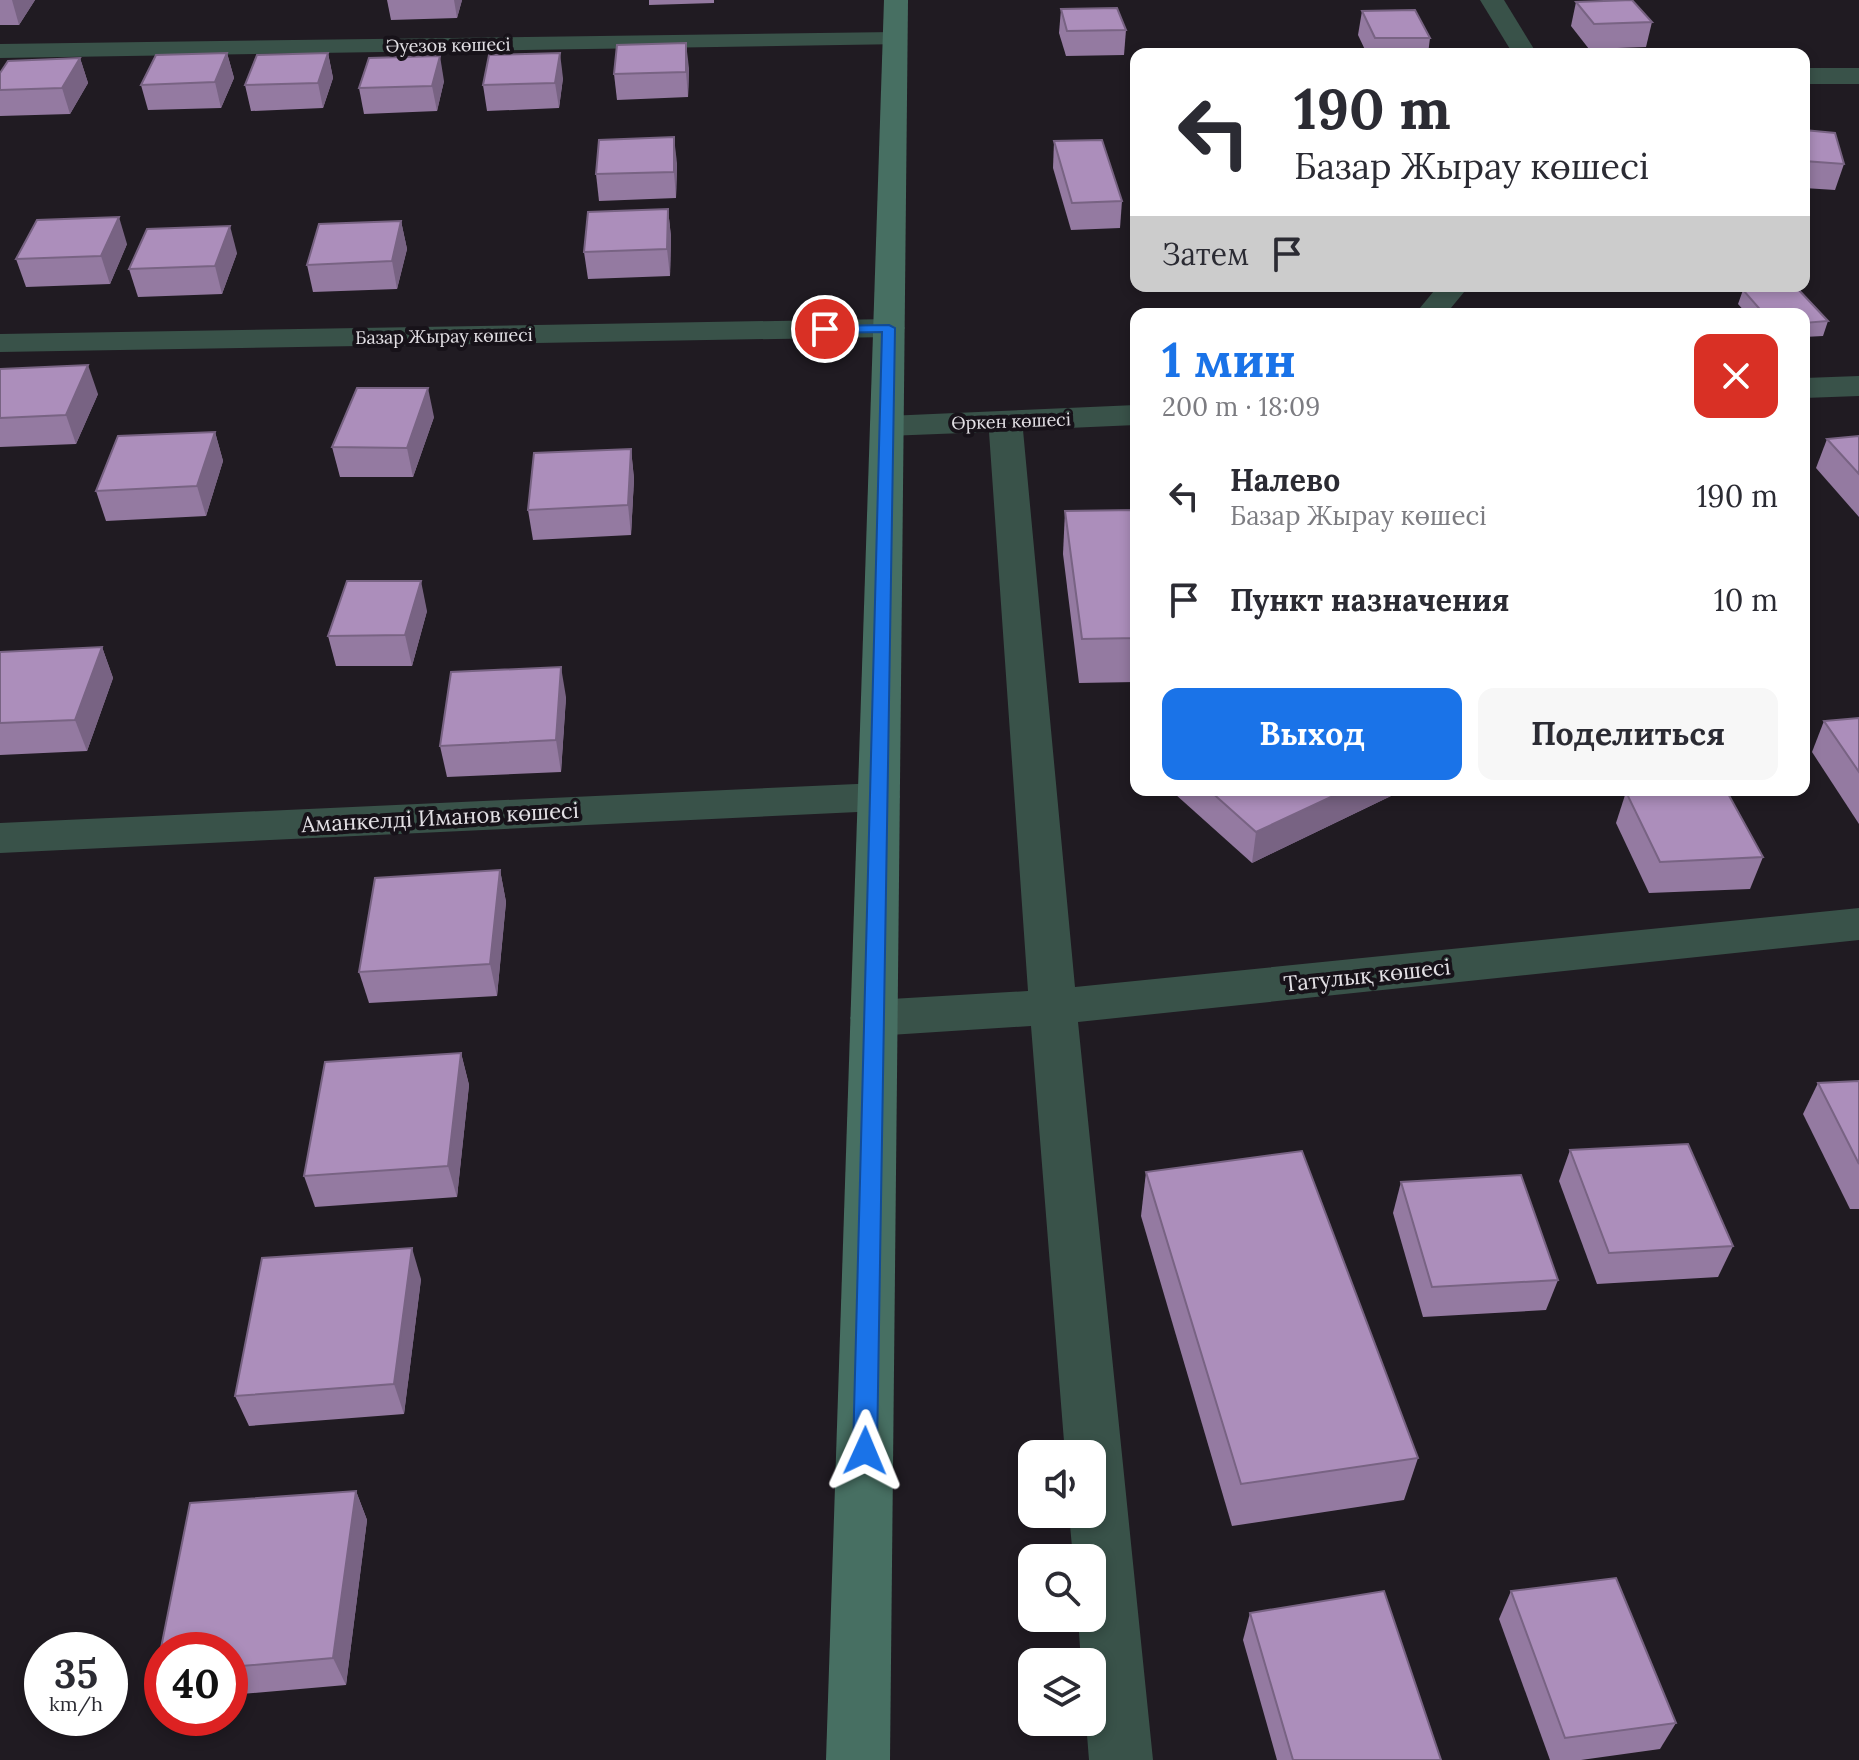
<!DOCTYPE html>
<html lang="ru">
<meta charset="utf-8">
<style>
:root{--surface:#fff;--page:#f7f7f7;--text:#2b2b33;--muted:#7c7c81;--accent:#1a73e8}
body{margin:0;font-family:Lora,serif;background:var(--page);color:var(--text);height:100vh;display:flex;flex-direction:column;font-size:30px;white-space:nowrap}
*{box-sizing:border-box;margin:0}
p{font-size:26px;color:var(--muted)}
.icon{flex:none;width:44px;height:44px;fill:none;stroke:currentColor;stroke-width:2;stroke-linecap:round;stroke-linejoin:round}
.map{position:relative;flex:1;overflow:hidden}
.drawer{position:absolute;left:1130px;top:308px;width:680px;height:488px;display:flex;flex-direction:column;background:var(--surface);border-radius:16px;box-shadow:0 4px 12px #0003}
.drawer>*{flex:none}
.banner{position:absolute;left:1130px;top:48px;width:680px;height:244px;border-radius:16px;box-shadow:0 4px 12px #0003;background:#fff;color:var(--text);overflow:hidden}
.tools{position:absolute;left:1018px;top:1440px;display:grid;gap:16px}
.tools a{display:grid;place-items:center;width:88px;height:88px;border-radius:16px;background:var(--surface);box-shadow:0 4px 12px #0003;font-size:40px}
.speed{position:absolute;left:24px;top:1632px;display:flex;gap:16px;font-size:40px;font-weight:700;text-align:center}
.speed>*{display:grid;place-content:center;width:104px;height:104px;border-radius:50%;background:var(--surface);box-shadow:0 4px 12px #0003;line-height:1}
.speed small{font-size:20px;font-weight:400}
.speed .limit{border:12px solid #d22;background:#fff;color:#111}
.pin{position:absolute;display:grid;place-items:center;width:68px;height:68px;color:#fff;margin:-34px;border:4px solid #fff;border-radius:50%;box-shadow:0 2px 8px #0007}
.me{position:absolute;width:88px;margin:-44px;rotate:1deg;stroke-linejoin:round;filter:drop-shadow(0 0 6px #0008)}
.turn{display:flex;align-items:center;gap:28px;height:168px;padding:0 32px;font-size:36px}
.turn .icon{width:104px;height:104px;stroke-width:2.5}
.turn b{display:block;font-size:56px;line-height:68px}
.then{display:flex;align-items:center;height:76px;padding:0 32px;background:#0003;gap:16px;font-size:30px}
.round{display:grid;place-items:center;flex:none;width:84px;height:84px;border-radius:16px;background:var(--page)}
.summary{display:flex;align-items:center;justify-content:space-between;height:136px;padding:0 32px}
h1{font-size:48px;font-weight:700;line-height:60px;color:var(--accent)}
.action{display:flex;gap:16px;margin-top:auto;padding:16px 32px}
.action a{flex:1;height:92px;border-radius:16px;background:var(--accent);color:#fff;font-size:32px;font-weight:700;line-height:92px;text-align:center}
.action a+a{background:var(--page);color:var(--text)}
ul{padding:0;list-style:none}
li{display:flex;align-items:center;gap:24px;height:104px;padding:0 32px}
li div{flex:1}
li b{display:block;font-size:30px}
li em{font-style:normal}
.map>svg:first-child{display:block}
.lines{fill:none;stroke-linecap:round;stroke-linejoin:round}
.street{fill:#395249;fill-rule:evenodd}
.secondary{fill:#476f62;fill-rule:evenodd}
.wall{fill:#947aa1}
.shaded-wall{fill:#786383}
.building{fill:#ac8ebb;stroke:#786383;stroke-width:2}
.route{fill:#1a73e8;stroke:#114b97;stroke-width:2}
.labels{text-anchor:middle;dominant-baseline:central;stroke-width:8;stroke-linejoin:round;paint-order:stroke}
.far-street-label{font-size:18px;fill:#e3e0e5;stroke:#171219}
.street-label{font-size:22px;fill:#e3e0e5;stroke:#171219}
</style>
<div class="map">
<svg width="1859" height="1760" viewBox="0 0 1859 1760">
<rect width="100%" height="100%" fill="#201b22"/>
<g class="lines">
<g class="street">
<path d="M1480,0H1504L1537,54H1513Z"/>
<path d="M895,32L904,34L907,39L904,44L0,58V44Z"/>
<rect x="1804" y="68" width="55" height="16"/>
<path d="M1438,286H1469L1446,314H1415Z"/>
<path d="M889,319L900,321L905,328L900,335L889,337L0,352V334Z"/>
<path d="M1859,376V396L1804,398V378Z"/>
<path d="M1136,405V425L1023,430L1075,987L1859,908V940L1078,1022L1153,1760H1089L1086,1722H1092V1662H1081L1078,1618H1092V1558H1073L1069,1514H1092V1454H1065L1031,1026L874,1036L857,1030L850,1018L857,1006L874,1000L1028,991L989,432L887,436L875,433L870,426L875,419L887,416Z"/>
<path d="M879,783L894,787L900,797L894,807L879,811L0,853V823Z"/>
</g>
<path class="secondary" d="M884,0H908L890,1760H826Z"/>
</g>
<g class="wall">
<path d="M0,0H35L19,25H0Z"/>
<path d="M387,0H462L457,18L391,20Z"/>
<path d="M649,0H714V3L649,5Z"/>
<path d="M1576,2L1652,22L1646,47L1589,49L1571,26Z"/>
<path d="M1061,9L1126,30L1124,55L1066,56L1059,33Z"/>
<path d="M1362,11L1430,38L1428,54H1367L1358,35Z"/>
<path d="M227,53L234,78L221,108L148,110L141,85Z"/>
<path d="M328,53L333,78L323,108L251,111L245,85Z"/>
<path d="M80,58L88,83L70,114L0,116V73Z"/>
<path d="M689,68L688,97L617,100L614,74Z"/>
<path d="M563,78L559,108L487,111L483,85Z"/>
<path d="M444,81L437,111L364,114L359,88Z"/>
<path d="M1804,130L1844,164L1835,190L1804,188Z"/>
<path d="M1054,141L1122,201L1120,228L1071,230L1053,168Z"/>
<path d="M677,163L676,198L599,201L596,174Z"/>
<path d="M668,209L671,237L670,276L588,279L584,252Z"/>
<path d="M401,221L407,249L397,289L313,292L307,265Z"/>
<path d="M127,244L110,284L26,287L16,259Z"/>
<path d="M237,253L222,294L138,297L129,269Z"/>
<path d="M1743,290L1828,321L1823,336L1804,337V314H1747L1738,304Z"/>
<path d="M0,369L98,394L76,444L0,447Z"/>
<path d="M434,417L413,477H340L332,447Z"/>
<path d="M215,432L223,461L206,516L106,521L96,491Z"/>
<path d="M1859,436V517L1816,468L1827,439Z"/>
<path d="M631,449L634,479L631,535L533,540L528,510Z"/>
<path d="M1136,510V682L1079,683L1063,554L1065,511Z"/>
<path d="M427,611L412,666H336L328,636Z"/>
<path d="M102,647L113,678L87,751L0,755V652Z"/>
<path d="M566,697L561,772L447,777L440,746Z"/>
<path d="M1859,718V824L1812,752L1824,721Z"/>
<path d="M1175,790H1394L1393,795L1252,863L1175,794Z"/>
<path d="M1626,792L1763,857L1750,889L1649,893L1616,823Z"/>
<path d="M500,870L506,902L497,996L369,1003L359,972Z"/>
<path d="M461,1053L469,1085L457,1197L315,1207L304,1176Z"/>
<path d="M1859,1081V1209H1850L1803,1114L1818,1083Z"/>
<path d="M1570,1150L1733,1246L1718,1277L1597,1284L1559,1181Z"/>
<path d="M1146,1172L1418,1458L1404,1500L1232,1526L1141,1216Z"/>
<path d="M1401,1182L1558,1280L1546,1310L1423,1317L1393,1213Z"/>
<path d="M421,1279L404,1414L249,1426L235,1396Z"/>
<path d="M356,1491L367,1520L346,1685L230,1695V1650H162V1683L156,1673L190,1503Z"/>
<path d="M1511,1591L1676,1723L1660,1749L1581,1760H1550L1499,1619Z"/>
<path d="M1250,1613L1441,1760H1277L1243,1640Z"/>
</g>
<g class="shaded-wall">
<path d="M12,0H35L19,25Z"/>
<path d="M454,0H462L457,18Z"/>
<path d="M686,43L689,68L688,97L686,72Z"/>
<path d="M227,53L234,78L221,108L215,82Z"/>
<path d="M328,53L333,78L323,108L318,83Z"/>
<path d="M560,53L563,78L559,108L555,83Z"/>
<path d="M440,56L444,81L437,111L432,86Z"/>
<path d="M80,58L88,83L70,114L62,88Z"/>
<path d="M674,137L677,163L676,198L674,172Z"/>
<path d="M668,209L671,237L670,276L667,249Z"/>
<path d="M119,217L127,244L110,284L101,256Z"/>
<path d="M401,221L407,249L397,289L392,261Z"/>
<path d="M230,226L237,253L222,294L215,266Z"/>
<path d="M88,365L98,394L76,444L66,415Z"/>
<path d="M428,388L434,417L413,477L407,448Z"/>
<path d="M215,432L223,461L206,516L197,486Z"/>
<path d="M631,449L634,479L631,535L628,505Z"/>
<path d="M421,581L427,611L412,666L405,635Z"/>
<path d="M102,647L113,678L87,751L75,720Z"/>
<path d="M561,667L566,697L561,772L556,740Z"/>
<path d="M1346,790H1394L1393,795L1252,863L1256,832Z"/>
<path d="M500,870L506,902L497,996L490,964Z"/>
<path d="M461,1053L469,1085L457,1197L448,1166Z"/>
<path d="M412,1248L421,1279L404,1414L394,1384Z"/>
<path d="M356,1491L367,1520L346,1685L333,1658Z"/>
</g>
<g class="building">
<path d="M1632,0L1652,22L1594,24L1576,2Z"/>
<path d="M1117,8L1126,30L1067,31L1061,9Z"/>
<path d="M1415,10L1430,38H1375L1362,11Z"/>
<path d="M686,43V72L614,74L617,45Z"/>
<path d="M227,53L215,82L141,85L156,55Z"/>
<path d="M328,53L318,83L245,85L257,55Z"/>
<path d="M560,53L555,83L483,85L489,55Z"/>
<path d="M440,56L432,86L359,88L369,58Z"/>
<path d="M80,58L62,88L0,90V73L8,61Z"/>
<path d="M1804,130L1835,133L1844,164L1804,161Z"/>
<path d="M674,137V172L596,174L599,140Z"/>
<path d="M1102,140L1122,201L1072,203L1054,141Z"/>
<path d="M668,209L667,249L584,252L588,212Z"/>
<path d="M119,217L101,256L16,259L37,220Z"/>
<path d="M401,221L392,261L307,265L319,224Z"/>
<path d="M230,226L215,266L129,269L147,229Z"/>
<path d="M1796,287L1828,321L1804,323V314H1764L1743,290Z"/>
<path d="M88,365L66,415L0,418V369Z"/>
<path d="M357,388H428L407,448L332,447Z"/>
<path d="M215,432L197,486L96,491L118,436Z"/>
<path d="M1859,436V474L1827,439Z"/>
<path d="M631,449L628,505L528,510L534,453Z"/>
<path d="M1136,510V638L1082,639L1065,511Z"/>
<path d="M347,581H421L405,635L328,636Z"/>
<path d="M102,647L75,720L0,723V652Z"/>
<path d="M561,667L556,740L440,746L451,672Z"/>
<path d="M1859,718V772L1824,721Z"/>
<path d="M1209,790H1346L1256,832Z"/>
<path d="M1666,790H1726L1763,857L1660,862L1626,792Z"/>
<path d="M500,870L490,964L359,972L375,878Z"/>
<path d="M461,1053L448,1166L304,1176L325,1062Z"/>
<path d="M1859,1081V1164L1818,1083Z"/>
<path d="M1688,1144L1733,1246L1609,1253L1570,1150Z"/>
<path d="M1302,1151L1418,1458L1241,1484L1146,1172Z"/>
<path d="M1521,1175L1558,1280L1432,1287L1401,1182Z"/>
<path d="M412,1248L394,1384L235,1396L262,1258Z"/>
<path d="M356,1491L333,1658L230,1667V1650H162V1673H156L190,1503Z"/>
<path d="M1616,1578L1676,1723L1565,1738L1511,1591Z"/>
<path d="M1384,1591L1441,1760H1293L1250,1613Z"/>
</g>
<path class="route" d="M889,325L895,328L877,1451L873,1458L865,1461L856,1458L853,1451L882,332L825,333L819,329L825,326Z"/>
<g class="labels">
<g class="far-street-label">
<text transform="translate(448 45) rotate(-1)">Әуезов көшесі</text>
<text transform="translate(444 336) rotate(-1)">Базар Жырау көшесі</text>
<text transform="translate(1011 421) rotate(-2)">Өркен көшесі</text>
</g>
<g class="street-label">
<text transform="translate(440 817) rotate(-3)">Аманкелді Иманов көшесі</text>
<text transform="translate(1367 975) rotate(-6)">Татулық көшесі</text>
</g>
</g>
</svg>
<div class="tools">
<a><svg class="icon" aria-label="sound" viewBox="0 0 24 24"><path d="M4 9h4l5-4v14l-5-4H4zM17 9q2 3 0 6"/></svg></a>
<a><svg class="icon" aria-label="search" viewBox="0 0 24 24"><circle cx="10" cy="10" r="6"/><path d="M15 15l6 6"/></svg></a>
<a><svg class="icon" aria-label="layers" viewBox="0 0 24 24"><path d="M12 4l9 5-9 5-9-5zM3 14l9 5 9-5"/></svg></a>
</div>
<div class="speed"><div>35<small>km/h</small></div><div class="limit">40</div></div>
<div class="pin" style="left:825px;top:329px;background:#d93025"><svg class="icon" aria-label="arrive" viewBox="0 0 24 24"><path d="M6 21V4h12l-3 4 3 4H6"/></svg></div>
<svg class="me" style="left:865px;top:1451px" viewBox="-20 -20 40 40"><path d="M0-17L14 15 0 8-14 15z" fill="#1a73e8" stroke="#fff" stroke-width="4"/></svg>
<div class="banner">
<div class="turn"><svg class="icon" aria-label="left" viewBox="0 0 24 24"><path d="M17 20v-9H6M10 6l-5 5 5 5"/></svg><div><b>190 m</b>Базар Жырау көшесі</div></div>
<div class="then">Затем<svg class="icon" aria-label="arrive" viewBox="0 0 24 24"><path d="M6 21V4h12l-3 4 3 4H6"/></svg></div>
</div>
<section class="drawer">
<div class="summary"><div><h1>1 мин</h1><p>200 m · 18:09</p></div><a class="round" style="background:#d93025;color:#fff"><svg class="icon" aria-label="close" viewBox="0 0 24 24"><path d="M6 6l12 12M18 6L6 18"/></svg></a></div>
<ul>
<li><svg class="icon" aria-label="left" viewBox="0 0 24 24"><path d="M17 20v-9H6M10 6l-5 5 5 5"/></svg><div><b>Налево</b><p>Базар Жырау көшесі</p></div><em>190 m</em></li>
<li><svg class="icon" aria-label="arrive" viewBox="0 0 24 24"><path d="M6 21V4h12l-3 4 3 4H6"/></svg><div><b>Пункт назначения</b></div><em>10 m</em></li>
</ul>
<div class="action"><a>Выход</a><a>Поделиться</a></div>
</section>
</div>
